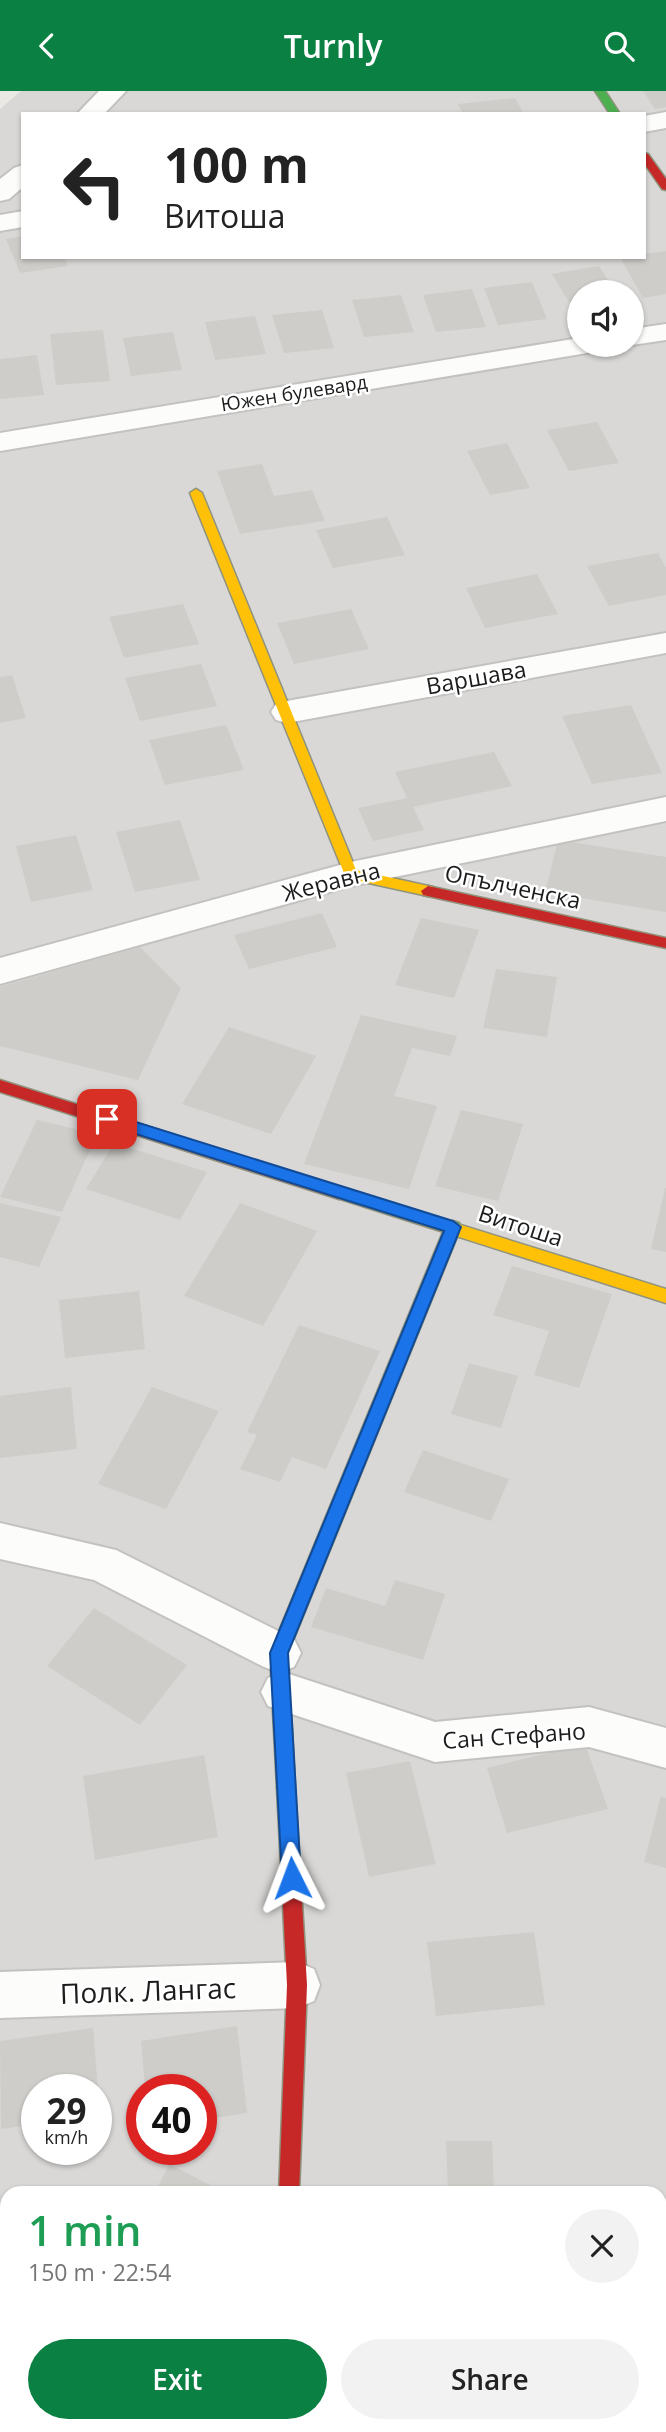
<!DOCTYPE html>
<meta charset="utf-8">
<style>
:root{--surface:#fff;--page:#f2f2f2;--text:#222;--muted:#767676;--accent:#0b8043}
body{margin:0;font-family:"Open Sans",sans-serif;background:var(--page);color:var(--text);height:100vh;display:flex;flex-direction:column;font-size:26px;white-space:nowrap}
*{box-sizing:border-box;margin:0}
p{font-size:23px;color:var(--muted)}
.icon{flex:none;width:38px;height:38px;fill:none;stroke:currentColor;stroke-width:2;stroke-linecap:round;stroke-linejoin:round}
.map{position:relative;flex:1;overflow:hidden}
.panel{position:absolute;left:0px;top:2095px;width:667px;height:247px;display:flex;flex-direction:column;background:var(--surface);border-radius:21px 21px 0 0;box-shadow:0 2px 5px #0004}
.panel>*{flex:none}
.hud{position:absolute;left:21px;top:21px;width:625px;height:147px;border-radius:0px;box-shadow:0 2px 5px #0004;background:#fff;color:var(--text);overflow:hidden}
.controls{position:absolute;left:567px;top:189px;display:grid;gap:14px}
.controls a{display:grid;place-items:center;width:77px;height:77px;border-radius:50%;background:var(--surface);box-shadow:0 2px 5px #0004;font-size:35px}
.speed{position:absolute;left:21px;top:1983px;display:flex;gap:14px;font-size:35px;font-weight:700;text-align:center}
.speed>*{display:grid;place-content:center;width:91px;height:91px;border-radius:50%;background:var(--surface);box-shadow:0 2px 5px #0004;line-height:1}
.speed small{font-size:18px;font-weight:400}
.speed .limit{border:10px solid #d22;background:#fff;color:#111}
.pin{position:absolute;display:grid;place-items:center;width:60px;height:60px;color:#fff;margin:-30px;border-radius:14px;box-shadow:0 4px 10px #0006}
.me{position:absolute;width:77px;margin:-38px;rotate:357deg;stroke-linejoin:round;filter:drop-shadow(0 0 5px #0008)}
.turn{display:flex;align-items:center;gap:24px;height:147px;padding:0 28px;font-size:32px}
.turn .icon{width:91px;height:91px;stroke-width:2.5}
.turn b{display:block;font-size:49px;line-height:60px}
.round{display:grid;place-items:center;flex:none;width:74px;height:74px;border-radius:37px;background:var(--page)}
.overview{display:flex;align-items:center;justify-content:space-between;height:119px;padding:0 28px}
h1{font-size:42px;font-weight:600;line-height:52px;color:#1e9e55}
.button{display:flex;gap:14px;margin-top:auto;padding:14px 28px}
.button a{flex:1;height:80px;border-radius:42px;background:var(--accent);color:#fff;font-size:28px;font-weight:600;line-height:80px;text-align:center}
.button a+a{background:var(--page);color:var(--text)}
header{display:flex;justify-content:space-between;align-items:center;height:91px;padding:0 28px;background:var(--accent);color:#fff;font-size:32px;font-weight:600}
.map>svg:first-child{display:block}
.residential{fill:#d9d8d6;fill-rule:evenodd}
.building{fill:#cecdc9}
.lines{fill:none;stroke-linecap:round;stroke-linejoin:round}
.street-casing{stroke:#c3c2c0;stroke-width:4}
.fast-casing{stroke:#90937d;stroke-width:3}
.slow-casing{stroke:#90937d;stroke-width:3}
.jam-casing{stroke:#90937d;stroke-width:3}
.street{fill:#fcfcfb;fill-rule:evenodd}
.fast{fill:#4caf50;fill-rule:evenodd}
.slow{fill:#ffc107;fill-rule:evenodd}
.jam{fill:#c62828;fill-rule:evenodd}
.route{fill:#1a73e8;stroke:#114b97;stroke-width:2}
.labels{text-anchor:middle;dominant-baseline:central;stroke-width:5;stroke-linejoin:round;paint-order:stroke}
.far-street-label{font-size:19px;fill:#1c1c1c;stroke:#fff}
.street-label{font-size:23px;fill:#1c1c1c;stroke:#fff}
.near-street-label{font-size:28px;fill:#1c1c1c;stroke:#fff}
</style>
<header><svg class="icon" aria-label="back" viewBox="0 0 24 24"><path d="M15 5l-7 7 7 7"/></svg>Turnly<svg class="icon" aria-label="search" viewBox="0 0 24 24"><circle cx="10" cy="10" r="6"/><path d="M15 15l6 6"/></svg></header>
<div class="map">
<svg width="666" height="2341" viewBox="0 0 666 2341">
<rect width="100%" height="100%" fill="#eae9e4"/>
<path class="residential" d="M21,0H666V2341H0V18ZM23,23H644V166H23ZM579,201H632V254H579ZM37,1998H96V2058H37ZM142,1998H201V2058H142ZM7,2102H660V2334H7Z"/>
<g class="building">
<path d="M643,0H666V16L655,18Z"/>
<path d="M515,7L524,23H463L458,13Z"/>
<path d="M23,145V166H64L68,175L20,182L6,148Z"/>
<path d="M666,160V203L643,207L620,166H644V163Z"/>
<path d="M599,175L615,201H579V221H575L552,183Z"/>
<path d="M532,191L547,228L498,234L484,197Z"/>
<path d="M472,198L486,236L436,241L423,204Z"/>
<path d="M401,204L414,241L364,246L352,209Z"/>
<path d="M322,219L334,257L284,262L272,224Z"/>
<path d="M255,225L266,263L215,269L205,231Z"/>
<path d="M103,239L110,290L56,294L50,243Z"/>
<path d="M173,241L182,279L131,285L123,247Z"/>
<path d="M37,264L44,304L0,308V268Z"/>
<path d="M597,331L619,372L569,380L547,339Z"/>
<path d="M507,352L530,397L490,404L467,360Z"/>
<path d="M262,373L274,405L312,399L325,430L240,443L217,380Z"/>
<path d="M387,426L405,464L333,477L316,439Z"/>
<path d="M658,462L666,477V504L609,515L587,475Z"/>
<path d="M537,483L558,523L485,537L466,497Z"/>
<path d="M183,513L199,553L124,567L109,526Z"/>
<path d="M351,518L369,558L294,573L277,532Z"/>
<path d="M201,573L217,615L140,630L125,587Z"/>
<path d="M12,584L26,627L0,632V586Z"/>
<path d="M631,614L662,682L592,693L562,625Z"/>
<path d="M226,634L244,679L165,694L149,649Z"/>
<path d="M494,661L512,695L413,716L424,739L373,750L358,717L407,707L395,681Z"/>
<path d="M180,729L200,789L135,801L116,741Z"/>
<path d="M76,744L93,799L31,811L16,755Z"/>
<path d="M558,749L666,766V821L545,801Z"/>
<path d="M322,822L337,856L249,878L234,844Z"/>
<path d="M421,827L479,839L454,907L395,894Z"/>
<path d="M140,856L181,897L138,989L0,955V896Z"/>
<path d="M496,878L557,886L547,946L483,937Z"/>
<path d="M361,924L457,945L450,965L412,957L394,1005L437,1015L409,1098L304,1073Z"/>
<path d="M229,936L316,965L271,1043L182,1013Z"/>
<path d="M461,1019L523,1033L498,1110L435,1095Z"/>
<path d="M37,1029L97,1043L62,1121L0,1106Z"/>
<path d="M114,1052L207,1081L180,1129L86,1098Z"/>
<path d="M665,1097H666V1161L651,1158Z"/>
<path d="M0,1112L61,1126L39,1176L0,1166Z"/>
<path d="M240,1112L317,1140L263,1235L184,1205Z"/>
<path d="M512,1175L612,1203L579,1297L534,1284L549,1240L493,1224Z"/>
<path d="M139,1200L145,1258L65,1267L59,1209Z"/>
<path d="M299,1234L380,1260L326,1378L292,1366L280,1391L240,1378L257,1344L247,1341Z"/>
<path d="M469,1272L518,1285L501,1337L451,1323Z"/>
<path d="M71,1296L77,1358L0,1367V1305Z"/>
<path d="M152,1296L219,1320L166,1418L98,1393Z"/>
<path d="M423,1359L509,1388L491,1430L404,1401Z"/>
<path d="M395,1489L445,1503L423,1569L311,1536L326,1497L385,1515Z"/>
<path d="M94,1517L187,1574L140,1634L47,1575Z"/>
<path d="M585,1653L608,1718L507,1742L487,1677Z"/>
<path d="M204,1664L218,1746L95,1769L83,1685Z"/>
<path d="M410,1670L436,1773L369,1786L346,1682Z"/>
<path d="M661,1705L666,1707V1777L644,1771Z"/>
<path d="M534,1841L545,1914L436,1925L427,1851Z"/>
<path d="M237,1935L247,2022L201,2029V1998H145L141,1950Z"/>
<path d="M93,1937L100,2023L96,2024V1998H37V2033L1,2038L0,1950Z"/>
<path d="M446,2050H492L494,2102H448Z"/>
<path d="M169,2073L226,2102H155Z"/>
<path d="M7,2316V2334H52L54,2341H0V2319Z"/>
</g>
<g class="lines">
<defs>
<g id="street">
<path d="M99,0H126L104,23H77Z"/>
<path d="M666,21V37L644,41V25Z"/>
<path d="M23,74V96L9,108L0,110V88L14,77Z"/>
<path d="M23,120V136L0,140V124Z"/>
<path d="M666,233V249L632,254H630L632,238Z"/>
<path d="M579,247V254H601L597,260L587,262L0,360V342Z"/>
<path d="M666,542V562L287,632L276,629L271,621L276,613L287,610Z"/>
<path d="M666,706V730L351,795L0,893V867L351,771Z"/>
<path d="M0,1432L116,1459L294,1548L301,1562L294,1576L279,1581L264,1576L94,1489L0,1468Z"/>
<path d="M283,1581L435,1631L589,1616L666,1637V1677L589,1656L435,1671L268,1615L261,1601L268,1587Z"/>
<path d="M297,1871L314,1878L320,1894L314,1910L297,1917L0,1927V1881Z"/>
<path d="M660,2239L666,2240V2292L660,2290Z"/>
<path d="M169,2334H223L220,2341H166Z"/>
<path d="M493,2334H545L546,2341H494Z"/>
</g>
<g id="fast">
<path d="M595,0H605L620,23H610Z"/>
<path d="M453,1130L459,1132L461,1136L288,1562L295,1697L292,1703L286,1706L280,1703L277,1697L270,1562L445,1136L447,1132Z"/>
</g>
<g id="slow">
<path d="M196,398L202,402L356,779L433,796L435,800L433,804L428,805L346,787L190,402Z"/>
<path d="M339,1096L666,1198V1212L334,1106L331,1102L334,1098Z"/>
</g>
<g id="jam">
<path d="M644,62L648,63L666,88V99L662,98L644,72Z"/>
<path d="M428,795L666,847V857L423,804L421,800Z"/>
<path d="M0,989L339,1096L344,1098L347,1102L344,1106L339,1108L0,1001Z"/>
<path d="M286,1688L292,1691L295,1697L307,1894L299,2102H279L287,1894L277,1697L280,1691Z"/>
</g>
</defs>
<use href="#street" class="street-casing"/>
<use href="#fast" class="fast-casing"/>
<use href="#slow" class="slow-casing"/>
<use href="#jam" class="jam-casing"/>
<use href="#street" class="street"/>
<use href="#fast" class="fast"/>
<use href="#slow" class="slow"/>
<use href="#jam" class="jam"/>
</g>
<path class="route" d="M107,1022L453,1130L461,1136L288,1562L301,1787L298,1794L292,1796L285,1794L282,1787L270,1562L444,1140L101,1032L99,1028Z"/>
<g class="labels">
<g class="far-street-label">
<text transform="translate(294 302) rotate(-9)">Южен булевард</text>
</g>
<g class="street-label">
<text transform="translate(476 586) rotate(-10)">Варшава</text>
<text transform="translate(331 790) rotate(-14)">Жеравна</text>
<text transform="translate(513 795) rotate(12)">Опълченска</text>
<text transform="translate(521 1134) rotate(18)">Витоша</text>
<text transform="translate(514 1644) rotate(-4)">Сан Стефано</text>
</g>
<g class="near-street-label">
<text transform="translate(148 1899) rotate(-2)">Полк. Лангас</text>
</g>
</g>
</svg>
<div class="controls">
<a><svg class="icon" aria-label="sound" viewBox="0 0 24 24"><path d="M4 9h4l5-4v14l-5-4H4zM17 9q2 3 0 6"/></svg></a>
</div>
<div class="speed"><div>29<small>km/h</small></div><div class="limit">40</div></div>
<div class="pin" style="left:107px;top:1028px;background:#d93025"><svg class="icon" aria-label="arrive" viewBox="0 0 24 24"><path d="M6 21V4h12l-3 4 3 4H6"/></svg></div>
<svg class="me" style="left:292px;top:1787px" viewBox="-20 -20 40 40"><path d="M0-17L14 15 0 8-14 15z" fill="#1a73e8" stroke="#fff" stroke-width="4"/></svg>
<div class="hud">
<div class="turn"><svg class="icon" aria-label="left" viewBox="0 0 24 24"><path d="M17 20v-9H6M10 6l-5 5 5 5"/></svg><div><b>100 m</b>Витоша</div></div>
</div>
<section class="panel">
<div class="overview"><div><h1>1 min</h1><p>150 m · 22:54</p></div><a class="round"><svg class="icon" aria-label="close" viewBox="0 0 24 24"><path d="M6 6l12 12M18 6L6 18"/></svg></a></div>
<div class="button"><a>Exit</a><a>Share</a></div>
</section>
</div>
